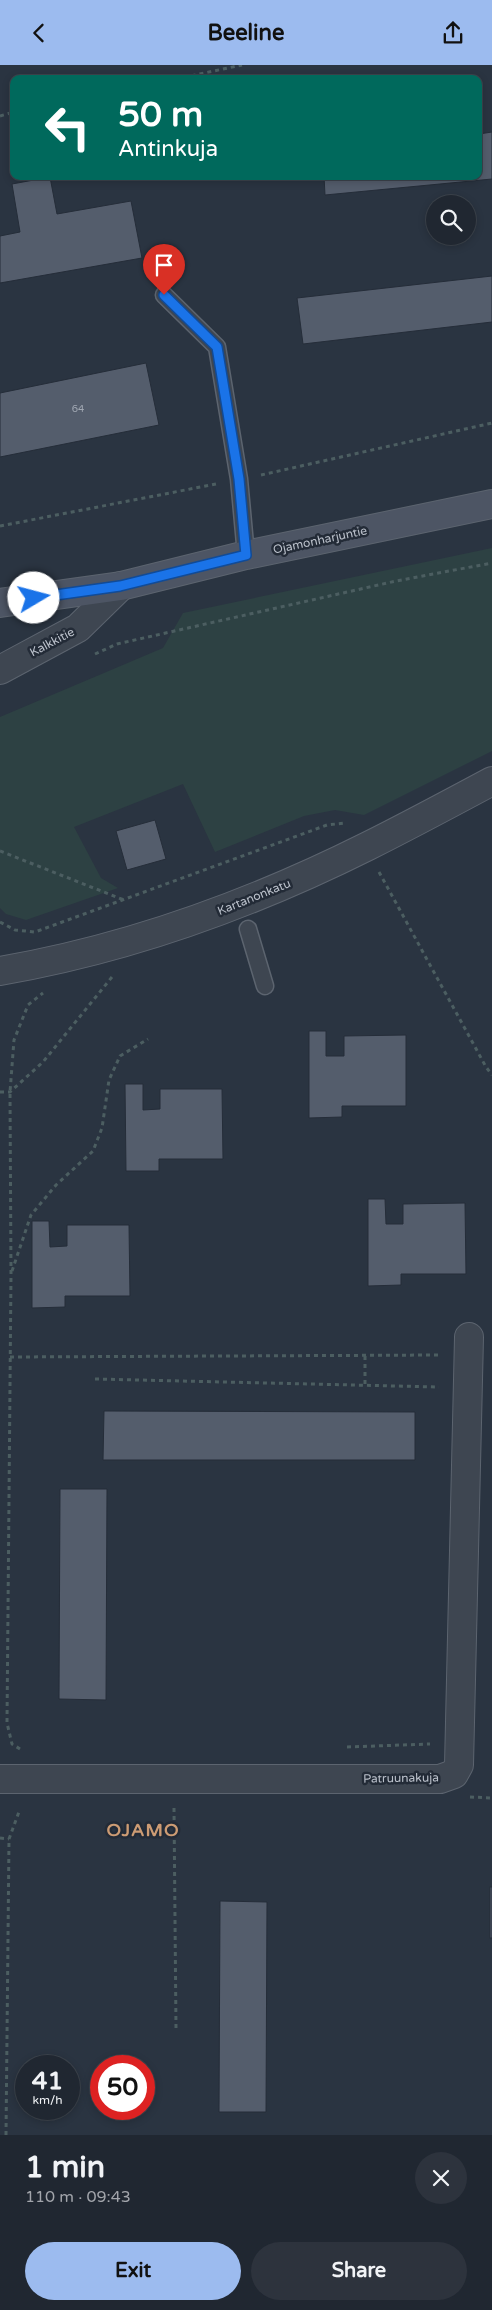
<!DOCTYPE html>
<meta charset="utf-8">
<style>
:root{--surface:#202731;--page:#2d333d;--text:#f1f3f6;--muted:#a2a5ab;--line:#3d444d;--accent:#9cbbef}
body{margin:0;font-family:"Varela Round",sans-serif;background:var(--page);color:var(--text);height:100vh;display:flex;flex-direction:column;font-size:19px;white-space:nowrap}
*{box-sizing:border-box;margin:0}
p{font-size:16px;color:var(--muted)}
.icon{flex:none;width:28px;height:28px;fill:none;stroke:currentColor;stroke-width:2;stroke-linecap:round;stroke-linejoin:round}
.map{position:relative;height:2070px;overflow:hidden}
.sheet{display:flex;flex-direction:column;background:var(--surface);flex:1}
.sheet>*{flex:none}
.guide{position:absolute;left:10px;top:10px;width:472px;height:105px;border-radius:10px;box-shadow:0 2px 8px #0003,0 0 0 1px var(--line);background:#00695c;color:#fff;overflow:hidden}
.fabs{position:absolute;left:426px;top:130px;display:grid;gap:10px}
.fabs a{display:grid;place-items:center;width:50px;height:50px;border-radius:50%;background:var(--surface);box-shadow:0 2px 8px #0003,0 0 0 1px var(--line);font-size:25px}
.speed{position:absolute;left:15px;top:1990px;display:flex;gap:10px;font-size:25px;font-weight:700;text-align:center}
.speed>*{display:grid;place-content:center;width:65px;height:65px;border-radius:50%;background:var(--surface);box-shadow:0 2px 8px #0003,0 0 0 1px var(--line);line-height:1}
.speed small{font-size:12px;font-weight:400}
.speed .limit{border:8px solid #d22;background:#fff;color:#111}
.pin{position:absolute;display:grid;place-items:center;width:42px;height:42px;color:#fff;margin:-51px -21px;border-radius:50% 50% 50% 0;rotate:-45deg;box-shadow:0 0 5px #0007}
.pin .icon{rotate:45deg}
.me{position:absolute;width:55px;margin:-28px;rotate:82deg;stroke-linejoin:round;filter:drop-shadow(0 0 4px #0008)}
.turn{display:flex;align-items:center;gap:18px;height:105px;padding:0 25px;font-size:22px}
.turn .icon{width:65px;height:65px;stroke-width:2.5}
.turn b{display:block;font-size:35px;line-height:42px}
.round{display:grid;place-items:center;flex:none;width:52px;height:52px;border-radius:26px;background:var(--page)}
.head{display:flex;align-items:center;justify-content:space-between;height:85px;padding:0 25px}
h1{font-size:30px;font-weight:700;line-height:38px}
.action{display:flex;gap:10px;margin-top:auto;padding:10px 25px}
.action a{flex:1;height:58px;border-radius:30px;background:var(--accent);color:#111;font-size:20px;font-weight:700;line-height:58px;text-align:center}
.action a+a{background:var(--page);color:var(--text)}
header{display:flex;justify-content:space-between;align-items:center;height:65px;padding:0 25px;background:var(--accent);color:#111;font-size:22px;font-weight:700}
.map>svg:first-child{display:block}
.green{fill:#2d4143}
.building{fill:#545d6c;stroke:#252d39}
.lines{fill:none;stroke-linecap:round;stroke-linejoin:round}
.service-casing{stroke:#5c646f;stroke-width:19}
.minor-casing{stroke:#5c646f;stroke-width:30}
.tertiary-casing{stroke:#5c646f;stroke-width:30}
.secondary-casing{stroke:#5c646f;stroke-width:30}
.path{stroke:#4c5e61;stroke-width:3;stroke-dasharray:4 4;stroke-linecap:butt}
.service{stroke:#3e4651;stroke-width:16}
.minor{stroke:#3e4651;stroke-width:28}
.tertiary{stroke:#3e4651;stroke-width:28}
.secondary{stroke:#4d5564;stroke-width:28}
.route-casing{stroke:#114b97;stroke-width:12}
.route{stroke:#1a73e8;stroke-width:9}
.labels{text-anchor:middle;dominant-baseline:central;stroke-width:5;stroke-linejoin:round;paint-order:stroke}
.number-label{font-size:10px;fill:#a1a8b3}
.street-label{font-size:12px;fill:#bbc1cb;stroke:#232b37}
.district-label{font-size:18px;font-weight:bold;letter-spacing:1px;fill:#cd9c74;stroke:#232b37}
</style>
<header><svg class="icon" aria-label="back" viewBox="0 0 24 24"><path d="M15 5l-7 7 7 7"/></svg>Beeline<svg class="icon" aria-label="share" viewBox="0 0 24 24"><path d="M12 15V3M7 8l5-5 5 5M5 13v7h14v-7"/></svg></header>
<div class="map">
<svg width="492" height="2070" viewBox="0 0 492 2070">
<rect width="100%" height="100%" fill="#2a3441"/>
<path class="green" d="M492,483V686L364,750L335,745L304,751L215,787L183,719L74,762L101,813L118,823L26,855L6,849L0,843V652L163,583L183,548Z"/>
<g class="building">
<path d="M492,67V114L325,130L324,111H479V69Z"/>
<path d="M50,112L57,149L131,136L142,193L0,218V171L20,167L12,119Z"/>
<path d="M492,211V257L303,279L297,233Z"/>
<path d="M146,298L159,360L0,392V328Z"/>
<path d="M155,755L166,794L127,805L116,766Z"/>
<path d="M309,966H326V991H344V971L406,970V1041H342V1052L309,1053Z"/>
<path d="M125,1019H143V1045L160,1044V1024H222L223,1094H159V1106H126Z"/>
<path d="M368,1134H385L386,1159H403V1139L465,1138L466,1209H401V1220L368,1221Z"/>
<path d="M32,1156H49L50,1182L67,1181V1160H129L130,1231H65V1242L32,1243Z"/>
<path d="M104,1346L415,1347V1395H103Z"/>
<path d="M60,1424H107L106,1635L59,1634Z"/>
<rect x="490" y="1822" width="2" height="51"/>
<path d="M220,1836L267,1837L266,2047H219Z"/>
</g>
<g class="lines">
<defs>
<g id="service">
<path d="M164,230L217,282L239,414L246,490"/>
<path d="M248,864L265,921"/>
</g>
<g id="minor">
<path d="M0,906C128,884 252,839 368,781C410,760 451,738 492,716"/>
<path d="M0,1714H440L454,1709L459,1700L469,1272"/>
</g>
<path id="tertiary" d="M0,605L78,563L121,521"/>
<path id="secondary" d="M0,538L121,521L246,490L492,439"/>
</defs>
<use href="#service" class="service-casing"/>
<use href="#minor" class="minor-casing"/>
<use href="#tertiary" class="tertiary-casing"/>
<use href="#secondary" class="secondary-casing"/>
<g class="path">
<path d="M176,14L242,0"/>
<path d="M0,51L14,47"/>
<path d="M261,410L492,358"/>
<path d="M0,461L216,419"/>
<path d="M95,589L117,579L396,516L492,498"/>
<path d="M0,786L124,835"/>
<path d="M379,807L486,1002L492,1010"/>
<path d="M0,857L15,865L35,867L327,760L345,758"/>
<path d="M0,1027H10L43,997L112,912"/>
<path d="M12,1206L31,1150L56,1120L93,1086L102,1063L109,1015L120,991L148,974"/>
<path d="M365,1291V1320"/>
<path d="M10,1292L439,1290"/>
<path d="M95,1314L439,1322"/>
<path d="M347,1682L430,1679"/>
<path d="M20,1684L12,1679L7,1658L11,1209L10,1027L14,975L28,940L43,928"/>
<path d="M470,1732L492,1733"/>
<path d="M174,1743L176,1964"/>
<path d="M0,1773L9,1774"/>
<path d="M6,2070L9,1774L20,1744"/>
</g>
<use href="#service" class="service"/>
<use href="#minor" class="minor"/>
<use href="#tertiary" class="tertiary"/>
<use href="#secondary" class="secondary"/>
</g>
<g class="lines">
<defs>
<path id="route" d="M34,533L120,521L246,490L239,414L217,282L164,230"/>
</defs>
<use href="#route" class="route-casing"/>
<use href="#route" class="route"/>
</g>
<g class="labels">
<g class="number-label">
<text x="78" y="344">64</text>
</g>
<g class="street-label">
<text transform="translate(320 475) rotate(-12)">Ojamonharjuntie</text>
<text transform="translate(52 577) rotate(-28)">Kalkkitie</text>
<text transform="translate(254 832) rotate(-22)">Kartanonkatu</text>
<text transform="translate(401 1713) rotate(-1)">Patruunakuja</text>
</g>
<g class="district-label">
<text x="143" y="1765">OJAMO</text>
</g>
</g>
</svg>
<div class="fabs">
<a><svg class="icon" aria-label="search" viewBox="0 0 24 24"><circle cx="10" cy="10" r="6"/><path d="M15 15l6 6"/></svg></a>
</div>
<div class="speed"><div>41<small>km/h</small></div><div class="limit">50</div></div>
<div class="pin" style="left:164px;top:230px;background:#d93025"><svg class="icon" aria-label="arrive" viewBox="0 0 24 24"><path d="M6 21V4h12l-3 4 3 4H6"/></svg></div>
<svg class="me" style="left:34px;top:533px" viewBox="-20 -20 40 40"><circle r="19" fill="#fff"/><path d="M0-13L10 11 0 6-10 11z" fill="#1a73e8"/></svg>
<div class="guide">
<div class="turn"><svg class="icon" aria-label="left" viewBox="0 0 24 24"><path d="M17 20v-9H6M10 6l-5 5 5 5"/></svg><div><b>50 m</b>Antinkuja</div></div>
</div>
</div>
<section class="sheet">
<div class="head"><div><h1>1 min</h1><p>110 m · 09:43</p></div><a class="round"><svg class="icon" aria-label="close" viewBox="0 0 24 24"><path d="M6 6l12 12M18 6L6 18"/></svg></a></div>
<div class="action"><a>Exit</a><a>Share</a></div>
</section>
